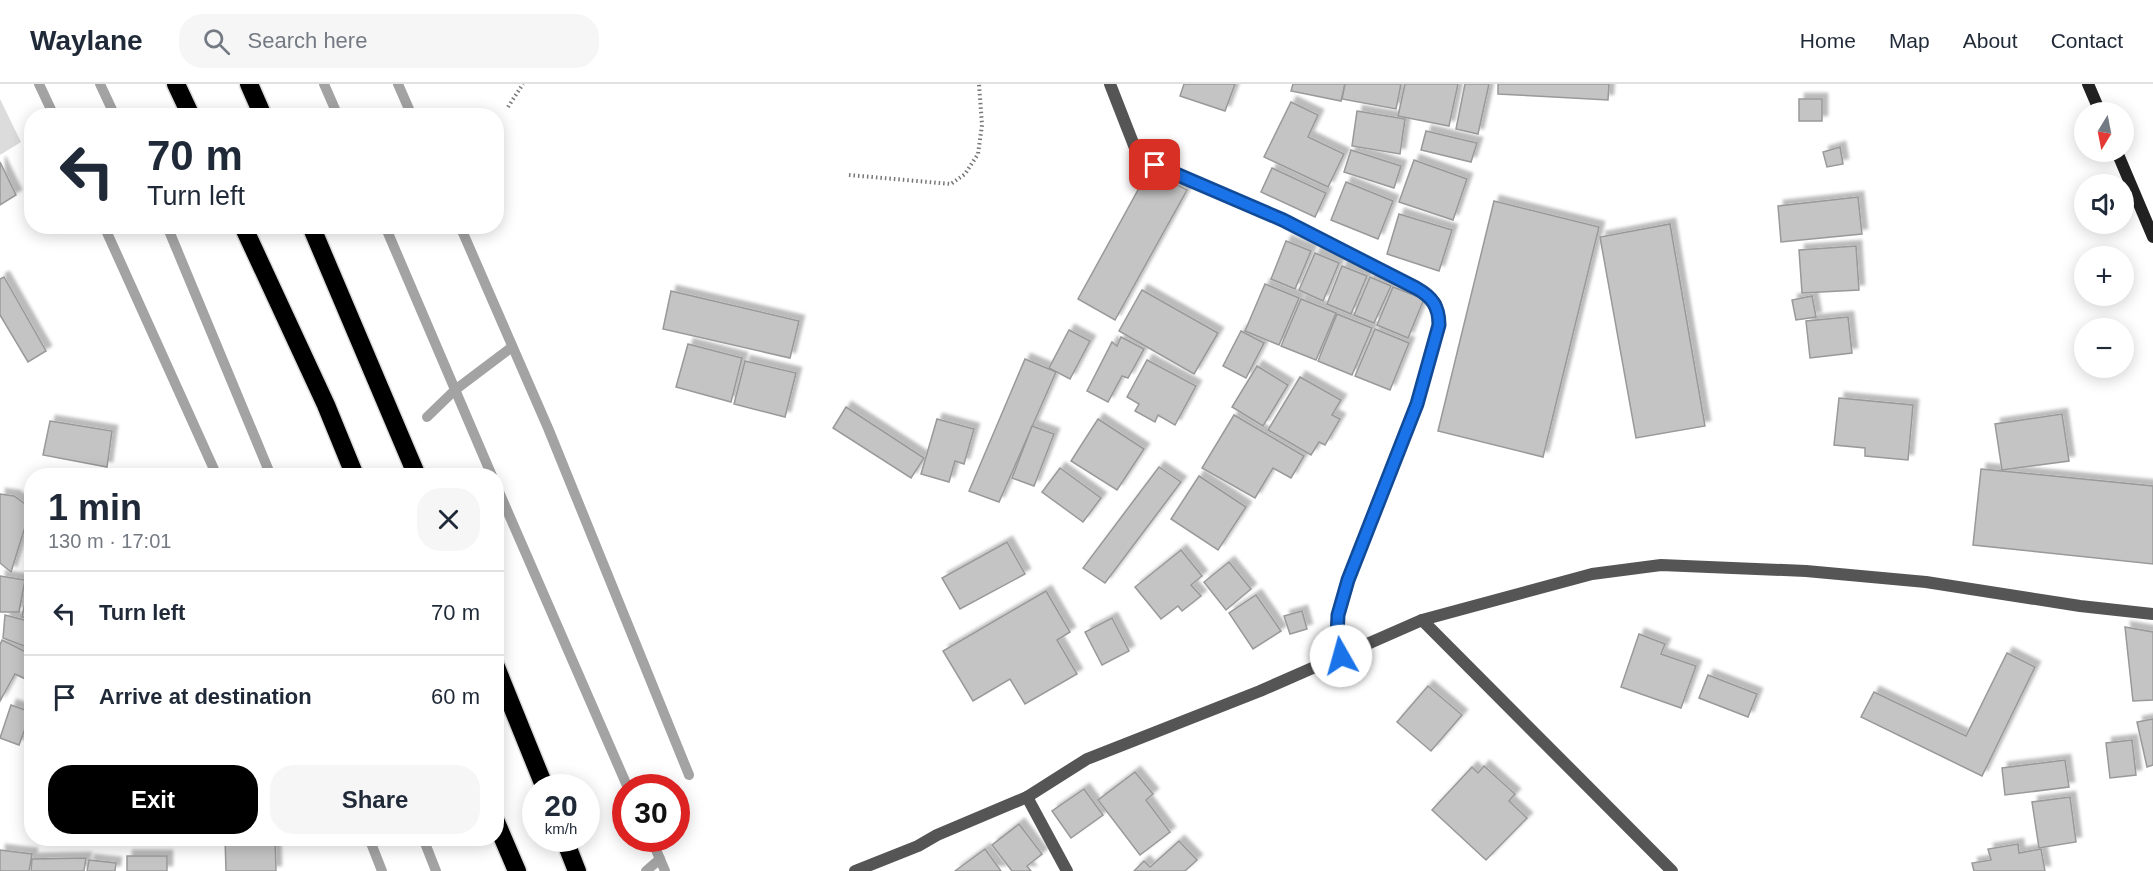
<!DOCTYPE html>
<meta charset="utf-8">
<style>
:root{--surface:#fff;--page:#f6f6f7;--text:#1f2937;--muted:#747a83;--line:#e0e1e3;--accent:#000}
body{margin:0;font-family:Helvetica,sans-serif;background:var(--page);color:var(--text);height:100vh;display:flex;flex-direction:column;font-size:22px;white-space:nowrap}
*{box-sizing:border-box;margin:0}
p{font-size:20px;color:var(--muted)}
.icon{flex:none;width:33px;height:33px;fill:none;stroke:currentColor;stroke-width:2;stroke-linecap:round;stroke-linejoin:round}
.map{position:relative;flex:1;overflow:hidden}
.details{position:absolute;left:24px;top:384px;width:480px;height:378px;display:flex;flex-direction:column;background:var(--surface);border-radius:24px;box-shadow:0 3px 15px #0003}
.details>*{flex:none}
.hud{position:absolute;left:24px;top:24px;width:480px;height:126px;border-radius:24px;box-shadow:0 3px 15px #0003;background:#fff;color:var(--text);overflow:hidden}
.needle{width:39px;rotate:190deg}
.fabs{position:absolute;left:2074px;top:18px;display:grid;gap:12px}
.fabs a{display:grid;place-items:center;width:60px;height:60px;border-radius:50%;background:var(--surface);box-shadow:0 3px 15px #0003;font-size:30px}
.speed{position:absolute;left:522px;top:690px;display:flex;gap:12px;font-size:30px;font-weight:700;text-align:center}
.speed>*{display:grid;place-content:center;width:78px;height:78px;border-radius:50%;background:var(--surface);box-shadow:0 3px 15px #0003;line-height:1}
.speed small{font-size:15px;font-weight:400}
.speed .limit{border:9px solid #d22;background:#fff;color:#111}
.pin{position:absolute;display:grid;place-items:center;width:51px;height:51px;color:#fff;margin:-26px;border-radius:12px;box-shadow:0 3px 9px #0006}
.me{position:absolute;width:66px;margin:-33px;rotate:353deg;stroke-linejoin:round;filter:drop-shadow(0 0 4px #0008)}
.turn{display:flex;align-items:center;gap:21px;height:126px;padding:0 24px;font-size:27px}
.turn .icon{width:78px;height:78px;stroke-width:2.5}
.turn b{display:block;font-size:42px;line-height:51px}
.round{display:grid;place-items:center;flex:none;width:63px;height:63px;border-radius:24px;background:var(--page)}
.headline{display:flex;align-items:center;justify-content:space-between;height:102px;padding:0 24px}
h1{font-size:36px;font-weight:700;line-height:45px}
.button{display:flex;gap:12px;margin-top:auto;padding:12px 24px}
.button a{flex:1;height:69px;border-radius:24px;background:var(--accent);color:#fff;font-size:24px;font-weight:700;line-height:69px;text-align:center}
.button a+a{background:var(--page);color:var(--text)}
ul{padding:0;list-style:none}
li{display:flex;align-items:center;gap:18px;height:84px;padding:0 24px;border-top:2px solid var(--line)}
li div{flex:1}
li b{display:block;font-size:22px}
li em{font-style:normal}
header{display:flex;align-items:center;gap:36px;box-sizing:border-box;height:84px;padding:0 30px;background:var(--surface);border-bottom:2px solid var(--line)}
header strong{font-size:28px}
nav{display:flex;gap:33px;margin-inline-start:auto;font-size:21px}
.search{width:420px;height:54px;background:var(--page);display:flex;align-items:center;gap:15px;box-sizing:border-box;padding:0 21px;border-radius:24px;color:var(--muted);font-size:22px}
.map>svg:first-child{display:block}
.green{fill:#dcdcdc}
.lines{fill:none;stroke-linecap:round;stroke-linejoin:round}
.stream{stroke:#a3a3a3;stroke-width:10}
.building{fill:#c4c4c4;stroke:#999;stroke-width:1.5;filter:url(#shadow)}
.highway-casing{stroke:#dbdbdb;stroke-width:21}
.path{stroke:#777;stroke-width:4;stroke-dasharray:1.5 3;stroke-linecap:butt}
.street{stroke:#555;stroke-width:12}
.secondary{stroke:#222;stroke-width:12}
.highway{stroke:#000;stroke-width:18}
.route-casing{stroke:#114b97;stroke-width:15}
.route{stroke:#1a73e8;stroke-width:10}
</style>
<header>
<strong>Waylane</strong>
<div class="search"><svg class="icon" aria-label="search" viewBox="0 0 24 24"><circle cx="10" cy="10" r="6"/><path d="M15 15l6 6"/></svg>Search here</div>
<nav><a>Home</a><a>Map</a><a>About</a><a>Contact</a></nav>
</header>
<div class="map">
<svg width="2153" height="787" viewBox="0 0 2153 787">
<defs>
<filter id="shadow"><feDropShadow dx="5.5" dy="-5.5" stdDeviation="1.5" flood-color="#0004"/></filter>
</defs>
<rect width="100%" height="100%" fill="#fff"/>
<path class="green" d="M0,15L21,58L0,71Z"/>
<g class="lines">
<g class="stream">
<path d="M39,0L54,32"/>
<path d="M100,0L115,32"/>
<path d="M324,0L338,32"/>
<path d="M398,0L412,32"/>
<path d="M104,142L217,392"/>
<path d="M167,142L271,392"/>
<path d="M385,142L492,392"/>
<path d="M460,142L548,344L689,691"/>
<path d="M427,333L455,306L512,263"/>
<path d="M496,401L628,704"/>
<path d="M369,754L382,787"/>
<path d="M423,754L436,787"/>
<path d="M651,754L665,787"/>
<path d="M646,787L660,775"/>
</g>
</g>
<g class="building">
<path d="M1184,0H1235L1225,27L1180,12Z"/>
<path d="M1293,0H1345L1341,17L1291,7Z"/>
<path d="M1345,0H1401L1396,25L1342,15Z"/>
<path d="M1405,0H1458L1449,42L1398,32Z"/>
<path d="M1465,0H1489L1478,50L1456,45Z"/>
<path d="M1498,0H1609L1608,16L1498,10Z"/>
<rect x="1799" y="15" width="23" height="22"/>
<path d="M1291,18L1318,31L1308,53L1344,70L1328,103L1264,73Z"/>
<path d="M1357,27L1405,35L1400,70L1352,62Z"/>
<path d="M1426,47L1477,59L1471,78L1421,66Z"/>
<path d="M1840,63L1843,80L1827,83L1823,68Z"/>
<path d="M1351,66L1401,82L1394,104L1344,88Z"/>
<path d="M1414,76L1467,95L1453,136L1399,118Z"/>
<path d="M0,78L16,111L0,121Z"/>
<path d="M1272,84L1326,109L1315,133L1261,108Z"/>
<path d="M1149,86L1187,106L1115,236L1078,215Z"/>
<path d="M1346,98L1393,117L1378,155L1331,136Z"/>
<path d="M1858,113L1862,150L1781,158L1778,122Z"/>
<path d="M1494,117L1599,143L1543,373L1438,347Z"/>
<path d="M1399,130L1452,146L1439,187L1387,170Z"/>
<path d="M1670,140L1705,342L1636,354L1600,153Z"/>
<path d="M1286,157L1311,167L1295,205L1271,195Z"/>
<path d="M1856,162L1859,206L1802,209L1799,166Z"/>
<path d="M1315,169L1339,179L1323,217L1299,206Z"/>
<path d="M1342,182L1367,192L1351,230L1327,220Z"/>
<path d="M4,193L46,267L28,278L0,231V195Z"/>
<path d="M1370,193L1391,202L1374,239L1354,231Z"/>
<path d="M1265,200L1299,214L1279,261L1245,247Z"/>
<path d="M1393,203L1424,215L1408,254L1377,241Z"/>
<path d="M1142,206L1218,249L1194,290L1119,247Z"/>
<path d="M671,207L799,237L790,274L663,245Z"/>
<path d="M1812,212L1816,233L1796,236L1792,216Z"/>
<path d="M1301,215L1336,229L1316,276L1281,262Z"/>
<path d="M1337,230L1372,244L1352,291L1318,277Z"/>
<path d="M1848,233L1852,269L1810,274L1806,237Z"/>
<path d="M1375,245L1409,259L1390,306L1355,292Z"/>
<path d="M1069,246L1090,257L1070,295L1049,284Z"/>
<path d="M1241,247L1264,259L1246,294L1223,282Z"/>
<path d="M1121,253L1144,265L1128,294L1122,292L1108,318L1087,307L1112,258L1117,262Z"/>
<path d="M688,260L742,274L731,318L676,303Z"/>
<path d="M1025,275L1056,288L999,418L969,407Z"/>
<path d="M1147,276L1196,302L1175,341L1158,331L1155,338L1135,327L1139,320L1127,313Z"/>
<path d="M745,277L796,289L785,333L734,320Z"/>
<path d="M1257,282L1288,301L1263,342L1232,323Z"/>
<path d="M1300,293L1341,316L1332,331L1340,335L1325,361L1319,358L1311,371L1268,346Z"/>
<path d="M1839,314L1913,321L1908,376L1865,372V364L1834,361Z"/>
<path d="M846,323L924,374L911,394L833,344Z"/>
<path d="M2062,330L2069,377L2002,386L1995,340Z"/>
<path d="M1234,331L1304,372L1291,394L1273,384L1255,414L1202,384Z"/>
<path d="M937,335L974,345L964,380L955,377L949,398L921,390Z"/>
<path d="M1098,335L1144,365L1117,406L1071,377Z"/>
<path d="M50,337L112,347L107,383L43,371Z"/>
<path d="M1032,342L1054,350L1034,402L1012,394Z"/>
<path d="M1159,383L1181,398L1105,499L1083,484Z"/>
<path d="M1060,384L1101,414L1083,438L1042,408Z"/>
<path d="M1981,385L2153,402V480L1973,461Z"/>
<path d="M1199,392L1246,423L1218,466L1171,435Z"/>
<path d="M0,410L14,412L31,424L11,488L0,479Z"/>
<path d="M1007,458L1025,490L960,525L942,494Z"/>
<path d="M1181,466L1202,492L1191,501L1201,512L1182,527L1178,522L1161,535L1135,503Z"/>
<path d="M1229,478L1251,505L1226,526L1204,498Z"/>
<path d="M0,492L25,496L19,528H0Z"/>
<path d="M29,497L32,498V535L22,533Z"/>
<path d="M1046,507L1070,548L1057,556L1077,590L1025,620L1010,595L973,617L943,567Z"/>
<path d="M1256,511L1281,547L1253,565L1229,529Z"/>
<path d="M1302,527L1307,545L1290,550L1284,532Z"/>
<path d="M5,531L32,538V565L3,554Z"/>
<path d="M1112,534L1129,567L1102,581L1085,548Z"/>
<path d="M2125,543L2153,548V616L2133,617Z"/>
<path d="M1639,550L1665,560L1661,570L1696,582L1681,624L1621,603Z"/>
<path d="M2,556L32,571V598L15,590L0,617V561Z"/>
<path d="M2007,569L2035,583L1982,692L1861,633L1874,608L1966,652Z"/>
<path d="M1708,591L1757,610L1748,633L1699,614Z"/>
<path d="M1428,602L1462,631L1431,667L1397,638Z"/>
<path d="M11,621L31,628L19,661L0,654Z"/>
<path d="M2153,635V681L2147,683L2137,638Z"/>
<path d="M2132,656L2136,691L2110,694L2106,659Z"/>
<path d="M2065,676L2069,703L2005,711L2002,684Z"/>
<path d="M1484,682L1515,710L1509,717L1527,734L1486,776L1432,726L1472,683L1478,689Z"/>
<path d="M1135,688L1153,710L1146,716L1170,748L1140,771L1098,716Z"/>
<path d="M1084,705L1103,731L1071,754L1052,727Z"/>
<path d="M2070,713L2076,758L2039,764L2032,718Z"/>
<path d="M1019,740L1042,770L1027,782L1031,787H1012L992,761Z"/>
<path d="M225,754H275L276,787H226Z"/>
<path d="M1179,757L1197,776L1185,787H1134L1144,777L1150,783Z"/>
<path d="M2018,760L2019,769L2041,765L2045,787H1974L1972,779L1991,776L1988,765Z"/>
<path d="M985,765L1001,787H955Z"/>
<path d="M0,766L32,770L29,787H0Z"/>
<rect x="127" y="772" width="40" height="15"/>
<path d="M86,774L84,787H31L32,775Z"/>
<path d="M89,776L116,779L115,787H87Z"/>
</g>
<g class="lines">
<defs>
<g id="highway">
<path d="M176,0L191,32"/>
<path d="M249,0L263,32"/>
<path d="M243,142L326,321L355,392"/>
<path d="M311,142L417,392"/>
<path d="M496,583L545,704"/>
<path d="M496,738L517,787"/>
<path d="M564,754L577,787"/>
</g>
</defs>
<use href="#highway" class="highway-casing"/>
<g class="path">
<path d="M508,23L523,0"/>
<path d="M849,91L951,100L965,90L978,70L982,41L979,0"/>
</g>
<g class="street">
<path d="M1110,0L1135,64L1141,73L1155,81L1283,136L1416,204L1427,211L1436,220L1439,241L1417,320L1348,496L1338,531L1337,553L1341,572"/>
<path d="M1422,536L1672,787"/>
<path d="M1027,713L1067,787"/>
<path d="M855,787L918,762L937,751L1027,713L1087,675L1260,607L1422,536L1592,490L1661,481L1806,487L1926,498L2080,522L2153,530"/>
</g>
<g class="secondary">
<path d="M2088,0L2100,28"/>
<path d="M2117,68L2153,153"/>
</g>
<use href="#highway" class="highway"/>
</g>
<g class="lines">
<defs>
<path id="route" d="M1155,81L1283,136L1416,204C1432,213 1439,222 1439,241L1417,320L1348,496L1338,531L1337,553L1341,572"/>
</defs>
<use href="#route" class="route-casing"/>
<use href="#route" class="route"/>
</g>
</svg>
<div class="fabs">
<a><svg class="needle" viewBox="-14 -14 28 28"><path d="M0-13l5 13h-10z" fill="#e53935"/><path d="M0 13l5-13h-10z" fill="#747a83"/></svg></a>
<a><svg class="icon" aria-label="sound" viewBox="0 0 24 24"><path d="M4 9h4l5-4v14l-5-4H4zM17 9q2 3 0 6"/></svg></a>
<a>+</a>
<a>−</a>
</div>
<div class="speed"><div>20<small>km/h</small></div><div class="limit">30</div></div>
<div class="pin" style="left:1155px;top:81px;background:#d93025"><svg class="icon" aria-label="arrive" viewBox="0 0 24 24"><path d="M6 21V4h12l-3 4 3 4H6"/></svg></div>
<svg class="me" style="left:1341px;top:572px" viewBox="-20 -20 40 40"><circle r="19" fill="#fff"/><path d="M0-13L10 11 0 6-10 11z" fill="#1a73e8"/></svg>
<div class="hud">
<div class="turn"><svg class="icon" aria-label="left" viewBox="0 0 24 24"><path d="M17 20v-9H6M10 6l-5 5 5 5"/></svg><div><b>70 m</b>Turn left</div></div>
</div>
<section class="details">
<div class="headline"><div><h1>1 min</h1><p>130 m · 17:01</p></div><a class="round"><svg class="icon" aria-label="close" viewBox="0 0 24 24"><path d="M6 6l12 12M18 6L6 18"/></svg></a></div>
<ul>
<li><svg class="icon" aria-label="left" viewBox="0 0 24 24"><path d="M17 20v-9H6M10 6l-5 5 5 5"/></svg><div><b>Turn left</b></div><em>70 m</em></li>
<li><svg class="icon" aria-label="arrive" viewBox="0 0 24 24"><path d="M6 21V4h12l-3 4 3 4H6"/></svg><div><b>Arrive at destination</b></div><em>60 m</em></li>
</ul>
<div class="button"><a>Exit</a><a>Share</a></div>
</section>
</div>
